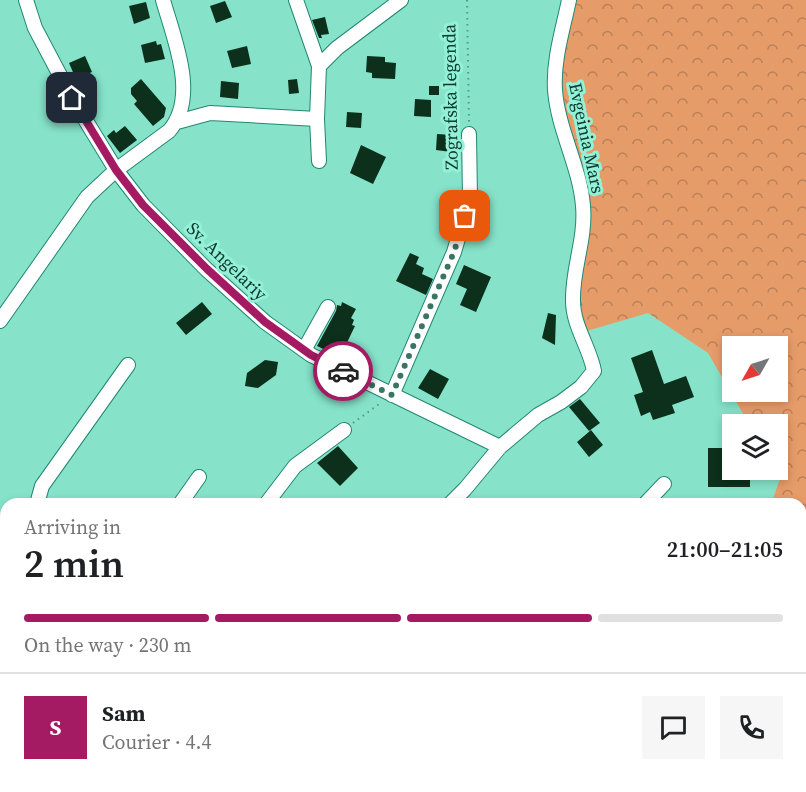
<!DOCTYPE html>
<html lang="en">
<head>
<meta charset="utf-8">
<style>
	:root { --surface:#fff; --page:#f6f6f6; --text:#202124; --muted:#757577; --line:#e0e0e0; --accent:#a41b63 }
	body { margin:0; font-family:"Source Serif 4",serif; background:var(--page); color:var(--text); height:100vh; display:flex; flex-direction:column; font-size:22px; white-space:nowrap }
	* { box-sizing:border-box; margin:0 }
	p { font-size:20px; color:var(--muted) }
	.icon { flex:none; width:33px; height:33px; fill:none; stroke:currentColor; stroke-width:2; stroke-linecap:round; stroke-linejoin:round }
	.map { position:relative; flex:1; overflow:hidden }
	.side { position:absolute; left:0px; top:498px; width:807px; height:294px; display:flex; flex-direction:column; background:var(--surface); border-radius:18px 18px 0 0; box-shadow:0 3px 9px #0003 }
	.side>* { flex:none }
	.needle { width:39px; rotate:231deg }
	.fabs { position:absolute; left:722px; top:336px; display:grid; gap:12px }
	.fabs a { display:grid; place-items:center; width:66px; height:66px; border-radius:0px; background:var(--surface); box-shadow:0 3px 9px #0003; font-size:30px }
	.pin { position:absolute; display:grid; place-items:center; width:51px; height:51px; color:#fff; margin:-26px; border-radius:12px; box-shadow:0 3px 9px #0006 }
	.courier { position:absolute; display:grid; place-items:center; width:60px; height:60px; margin:-30px; border:4px solid #a41b63; border-radius:50%; background:#fff; color:#222; box-shadow:0 2px 8px #0007 }
	.head em { font-style:normal; font-weight:600 }
	.head div { display:flex; flex-direction:column-reverse }
	.head { display:flex; align-items:center; justify-content:space-between; height:102px; padding:0 24px }
	h1 { font-size:39px; font-weight:600; line-height:45px }
	.bar { display:grid; grid-template-columns:repeat(4,1fr); gap:9px 6px; align-content:center; height:72px; padding:0 24px }
	.bar i { height:8px; border-radius:4px; background:var(--line) }
	.bar .current { background:var(--accent) }
	.bar p { grid-column:span 4 }
	.line { display:flex; align-items:center; gap:15px; padding:0 24px; border-top:2px solid var(--line) }
	.line div { flex:1 }
	.round { display:grid; place-items:center; flex:none; width:63px; height:63px; border-radius:0px; background:var(--page) }
	.map>svg:first-child { display:block }
</style>
</head>
<body>
<div class="map">
<svg width="806" height="792" viewBox="0 0 806 792">
	<defs>
		<pattern id="forest-crowns" width="20" height="18" patternUnits="userSpaceOnUse" patternTransform="scale(1.5)"><rect width="20" height="18" fill="#e69c69"/><path d="M2 6a3 3 0 1 1 6 0M12 15a3 3 0 1 1 6 0" fill="none" stroke="#b98057"/></pattern>
	</defs>
	<rect width="100%" height="100%" fill="#86e3ca"/>
	<!-- grass -->
	<path fill="#e69c69" d="M0,624l6,3v115h-6z
		M0,774l6,3v9h6l3,6h-15z
		M28,786h138l-6,6h-129z"/>
	<!-- forest -->
	<path fill="url(#forest-crowns)" fill-rule="evenodd" d="M569,0h237v594l-5,-7v-83h-30l9,-25 -6,-9h3v-46h-28l-41,-71 -60,-40 -68,20 -7,-31 10,-68 -21,-114 -5,-66zM732,346h45v46h-45z
		M801,757h5v35h-211v-6h206z
		M283,786h294v6h-291z"/>
	<!-- building -->
	<path fill="#0c301b" d="M225,1l7,16 -16,6 -6,-17z
		M146,2l4,16 -16,6 -5,-18z
		M325,17l4,17 -8,1 1,3h-3l-7,-18z
		M156,41l1,4 4,-1 4,15 -20,4 -4,-18z
		M247,46l4,18 -19,4 -5,-17z
		M85,56l7,16 -16,7 -7,-16z
		M367,56l18,1v5l11,1 -1,16 -23,-1v-5l-6,-1z
		M141,79l25,29 -2,9 -11,9 -19,-22 3,-3 -6,-7v-6z
		M297,79l2,14 -10,1 -1,-14z
		M221,81l18,2 -1,16 -18,-2z
		M429,86h10v9h-10z
		M415,99l16,1v17l-17,-1z
		M347,112l15,1 -1,15 -15,-1z
		M125,126l12,14 -17,13 -13,-17 7,-6 2,3z
		M437,134l16,1 -2,17 -15,-2z
		M361,145l25,12 -13,27 -23,-11z
		M410,253l9,4 -3,7 8,4 -2,6 11,5 -7,16 -30,-14z
		M464,265l27,12 -15,35 -16,-7 7,-16 -11,-5z
		M202,302l10,12 -26,21 -10,-12z
		M342,302l14,7 -5,9 3,2 -2,5 3,1 -15,31 -23,-11 19,-35 1,-6 4,1z
		M548,313l8,2 -1,30 -13,-7z
		M652,350l12,34 22,-8 8,21 -22,8 3,8 -22,7 -3,-8 -9,4 -7,-21 9,-3 -12,-34z
		M265,360l13,2 -2,13 -18,13 -13,-2 2,-13z
		M430,369l19,10 -11,20 -20,-11z
		M580,399l20,24 -11,8 -20,-24z
		M591,430l12,15 -14,12 -12,-15z
		M338,446l20,22 -18,18 -23,-23z
		M708,448h24v22h18v17h-42z"/>
	<g fill="none" stroke-linecap="round" stroke-linejoin="round">
		<defs>
			<path id="minor" d="M26,0l9,28 37,70 44,72 27,35 63,64 59,53 46,33 189,92
				M296,0l23,66 -2,53 2,42
				M319,66l18,-18 64,-48
				M177,122l33,-9 107,6
				M0,321l87,-124 29,-27 53,-39c30,-34 5,-92 -6,-131
				M304,350l24,-43
				M392,395l62,-143 16,-54 -1,-64
				M37,504l5,-18 86,-121
				M180,504l19,-27
				M266,504l29,-38 49,-36
				M450,504l15,-15 35,-42 38,-32 23,-13 20,-15 13,-16c-4,-23 -21,-45 -21,-70 -1,-32 13,-62 10,-95 -3,-39 -25,-76 -28,-116 -2,-30 8,-61 14,-90
				M645,504l19,-20
				M0,600l6,-14
				M0,752l6,8
				M23,786l4,6
				M276,786l3,6
				M171,792l6,-6
				M227,792l1,-6
				M585,792l1,-6"/>
		</defs>
		<!-- minor casing -->
		<use href="#minor" stroke="#218772" stroke-width="16"/>
		<!-- path -->
		<path stroke="#529986" stroke-width="2" stroke-dasharray="1.5 4.5" stroke-linecap="butt" d="M467,0l2,123
			M353,423l29,-21
			M0,698l6,4
			M801,785l5,-7
			M302,786l7,6
			M800,792v-6"/>
		<!-- minor -->
		<use href="#minor" stroke="#fff" stroke-width="14"/>
	</g>
	<g fill="none" stroke-linecap="round" stroke-linejoin="round">
		<!-- done -->
		<path stroke="#397465" stroke-width="6" stroke-dasharray="0 10.8" d="M343,371l49,24 62,-143 11,-36"/>
		<!-- route -->
		<path stroke="#a41b63" stroke-width="8" d="M72,98l44,72 27,35 64,64 58,53 46,33 32,16"/>
	</g>
	<g text-anchor="middle" dominant-baseline="central" stroke-width="6" stroke-linejoin="round" paint-order="stroke">
		<!-- street labels -->
		<g font-size="18" fill="#0f382e" stroke="#93f1d7">
			<text transform="translate(450 97) rotate(-91)">Zografska legenda</text>
			<text transform="translate(587 138) rotate(78)">Evgeinia Mars</text>
			<text transform="translate(227 261) rotate(44)">Sv. Angelariy</text>
		</g>
	</g>
</svg>
<div class="fabs">
<a><svg class="needle" viewBox="-14 -14 28 28"><path d="M0-13l5 13h-10z" fill="#e53935"/><path d="M0 13l5-13h-10z" fill="#757577"/></svg></a>
<a><svg class="icon" aria-label="layers" viewBox="0 0 24 24"><path d="M12 4l9 5-9 5-9-5zM3 14l9 5 9-5"/></svg></a>
</div>
<div class="pin" style="left:465px;top:216px;background:#ea580c"><svg class="icon" aria-label="bag" viewBox="0 0 24 24"><path d="M5 8h14l-1 12H6zM9 8a3 3 0 0 1 6 0"/></svg></div>
<div class="pin" style="left:72px;top:98px;background:#1f2937"><svg class="icon" aria-label="home" viewBox="0 0 24 24"><path d="M3 11l9-7 9 7M6 9v11h12V9"/></svg></div>
<div class="courier" style="left:343px;top:371px"><svg class="icon" aria-label="car" viewBox="0 0 24 24"><path d="M5 17H2v-5l4-1 3-4h7l3 4 3 1v5h-3M9 17h6M6 11h13"/><circle cx="7" cy="17" r="2"/><circle cx="17" cy="17" r="2"/></svg></div>
<section class="side">
<div class="head"><div><h1>2 min</h1><p>Arriving in</p></div><em>21:00–21:05</em></div>
<div class="bar"><i class="current"></i><i class="current"></i><i class="current"></i><i></i><p>On the way · 230 m</p></div>
<div class="line" style="height:108px"><b class="round" style="background:var(--accent);color:#fff">S</b><div><b>Sam</b><p>Courier · 4.4</p></div><a class="round"><svg class="icon" aria-label="chat" viewBox="0 0 24 24"><path d="M4 5h16v11H9l-5 4z"/></svg></a><a class="round"><svg class="icon" aria-label="phone" viewBox="0 0 24 24"><path d="M5 4h4l2 5-3 2q2 4 5 5l2-3 5 2v4C11 20 4 13 5 4z"/></svg></a></div>
</section>
</div>
</body>
</html>
